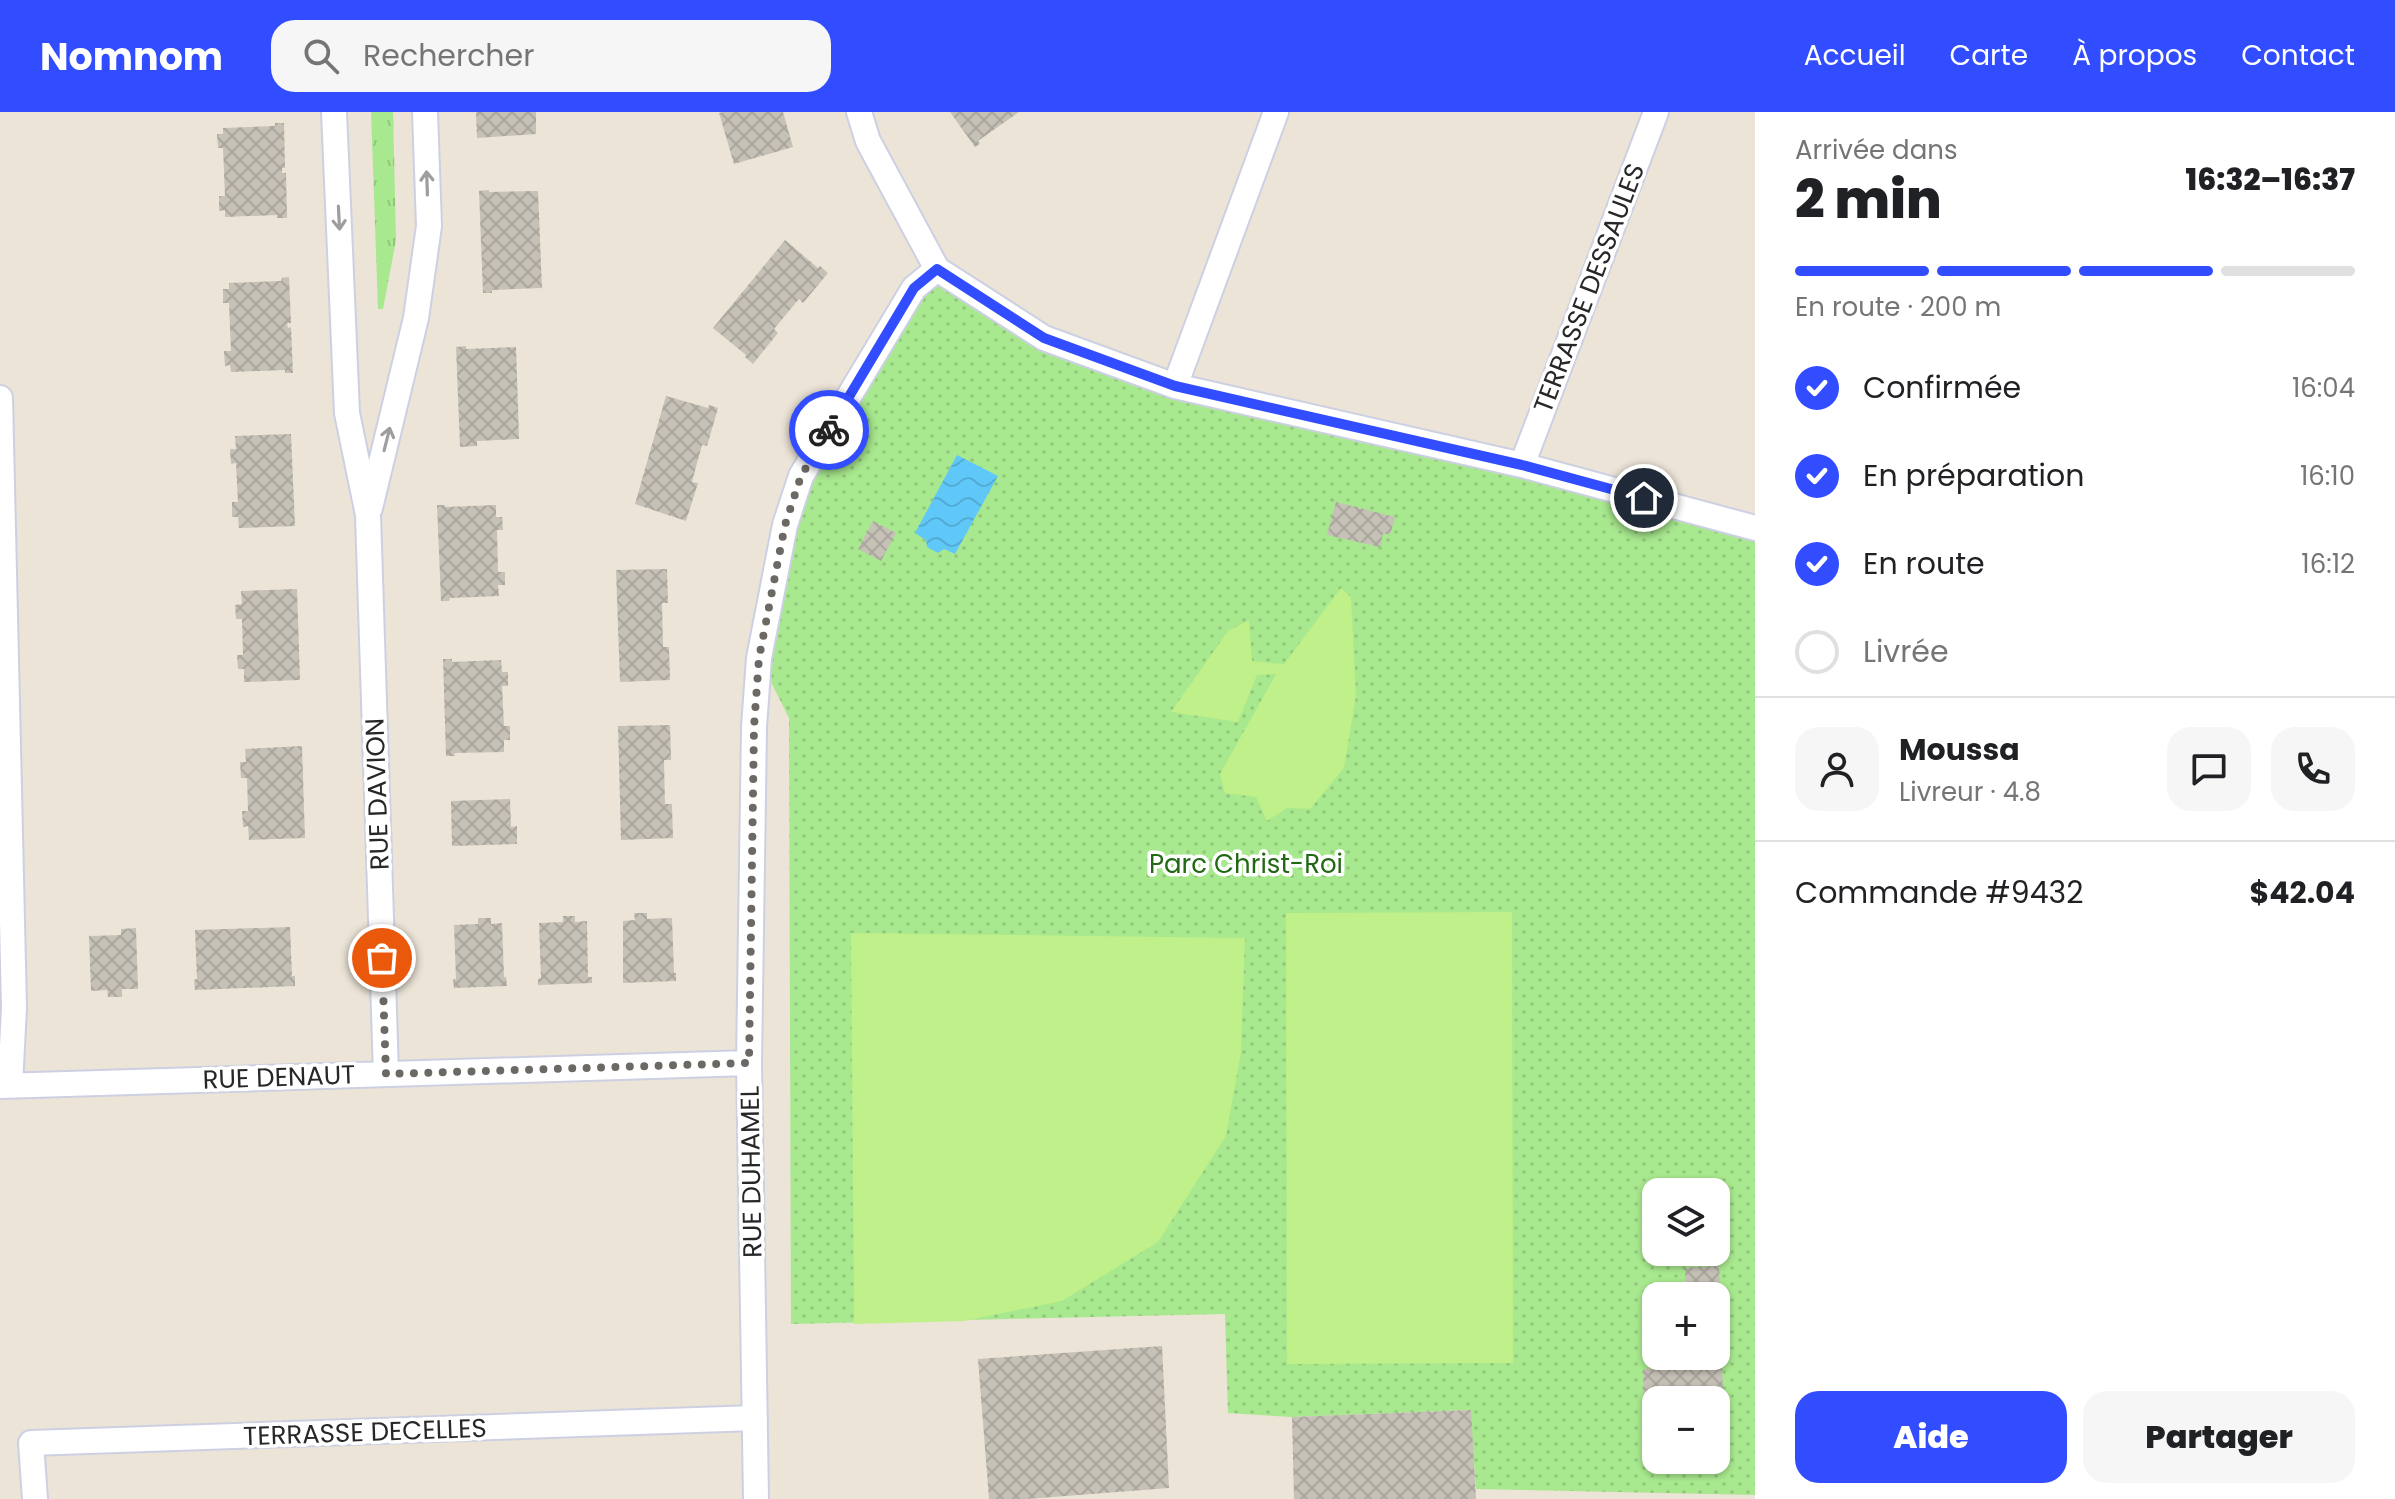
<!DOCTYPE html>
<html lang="fr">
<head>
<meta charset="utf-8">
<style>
	:root { --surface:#fff; --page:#f6f6f6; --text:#202124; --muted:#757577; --line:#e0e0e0; --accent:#314dff }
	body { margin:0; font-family:Poppins,sans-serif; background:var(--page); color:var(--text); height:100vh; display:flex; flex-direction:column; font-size:30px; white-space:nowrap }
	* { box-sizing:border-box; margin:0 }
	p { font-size:26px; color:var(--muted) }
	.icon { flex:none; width:44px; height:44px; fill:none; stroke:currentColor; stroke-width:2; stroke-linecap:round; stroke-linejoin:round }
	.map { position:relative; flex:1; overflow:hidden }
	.side { display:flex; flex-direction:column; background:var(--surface); width:640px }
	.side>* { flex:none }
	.fabs { position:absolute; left:1642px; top:1066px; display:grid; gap:16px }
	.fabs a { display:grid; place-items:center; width:88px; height:88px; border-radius:16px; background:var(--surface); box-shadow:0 2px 6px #0004; font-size:40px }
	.pin { position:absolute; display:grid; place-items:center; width:68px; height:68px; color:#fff; margin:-34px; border:4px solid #fff; border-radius:50%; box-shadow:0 2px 8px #0007 }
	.courier { position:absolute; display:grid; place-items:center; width:80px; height:80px; margin:-40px; border:6px solid #314dff; border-radius:50%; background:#fff; color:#222; box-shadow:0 2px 10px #0007 }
	.head em { font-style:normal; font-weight:800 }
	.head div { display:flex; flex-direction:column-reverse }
	.head { display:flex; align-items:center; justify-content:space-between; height:136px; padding:0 40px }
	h1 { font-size:52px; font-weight:800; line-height:60px }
	.bar { display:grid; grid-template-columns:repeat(4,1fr); gap:12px 8px; align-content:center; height:96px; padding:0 40px }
	.bar i { height:10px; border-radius:6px; background:var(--line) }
	.bar .current { background:var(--accent) }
	.bar p { grid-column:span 4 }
	.line { display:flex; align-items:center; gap:20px; padding:0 40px; border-top:2px solid var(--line) }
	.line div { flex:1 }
	.round { display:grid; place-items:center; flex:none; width:84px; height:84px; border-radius:24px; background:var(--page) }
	ol { padding:0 40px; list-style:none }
	li { display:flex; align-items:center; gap:24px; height:88px }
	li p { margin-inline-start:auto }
	li .icon { padding:8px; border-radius:50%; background:var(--accent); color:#fff; stroke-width:4 }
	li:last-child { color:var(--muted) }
	li i { width:44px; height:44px; border:4px solid var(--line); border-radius:50% }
	.cta { display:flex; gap:16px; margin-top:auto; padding:16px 40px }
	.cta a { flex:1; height:92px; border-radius:24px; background:var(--accent); color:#fff; font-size:32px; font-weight:800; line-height:92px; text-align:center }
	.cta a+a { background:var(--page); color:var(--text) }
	header { display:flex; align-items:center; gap:48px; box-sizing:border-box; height:112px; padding:0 40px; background:var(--accent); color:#fff }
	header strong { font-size:38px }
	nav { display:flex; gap:44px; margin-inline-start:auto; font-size:28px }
	.search { width:560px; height:72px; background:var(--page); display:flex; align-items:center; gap:20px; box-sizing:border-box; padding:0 28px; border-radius:24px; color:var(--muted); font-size:30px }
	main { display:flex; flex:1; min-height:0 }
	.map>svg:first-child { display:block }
</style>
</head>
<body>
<header>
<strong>Nomnom</strong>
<div class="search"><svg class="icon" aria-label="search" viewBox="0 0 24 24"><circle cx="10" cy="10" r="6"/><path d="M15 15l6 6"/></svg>Rechercher</div>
<nav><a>Accueil</a><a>Carte</a><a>À propos</a><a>Contact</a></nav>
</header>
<main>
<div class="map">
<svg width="1755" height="1387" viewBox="0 0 1755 1387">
	<defs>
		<pattern id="grass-tufts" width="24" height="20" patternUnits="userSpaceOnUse" patternTransform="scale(2)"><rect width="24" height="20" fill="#a8e88e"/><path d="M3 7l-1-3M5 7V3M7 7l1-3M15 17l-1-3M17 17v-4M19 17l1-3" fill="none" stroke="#91c77a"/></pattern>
		<pattern id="park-dots" width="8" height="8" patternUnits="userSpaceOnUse" patternTransform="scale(2)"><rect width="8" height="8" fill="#a8e88e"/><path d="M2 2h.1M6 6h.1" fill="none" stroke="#91c77a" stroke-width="1.8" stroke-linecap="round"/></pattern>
		<pattern id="water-waves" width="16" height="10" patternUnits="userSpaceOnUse" patternTransform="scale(2)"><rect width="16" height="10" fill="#60c8f8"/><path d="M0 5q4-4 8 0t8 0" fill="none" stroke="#53acd5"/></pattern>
		<pattern id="building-cross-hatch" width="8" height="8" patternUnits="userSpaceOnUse" patternTransform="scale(2)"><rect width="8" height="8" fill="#c6c1b7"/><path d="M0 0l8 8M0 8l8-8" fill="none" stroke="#aaa69d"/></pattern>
	</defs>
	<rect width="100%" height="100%" fill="#ece4d7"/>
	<!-- grass -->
	<path fill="url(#grass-tufts)" d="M371,0h22l3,128 -13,69h-5z"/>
	<!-- park -->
	<path fill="url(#park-dots)" fill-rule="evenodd" d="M937,157l107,69 131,48 580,142v967l-279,-6 -6,-79 -178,7 -64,-4 -3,-99 -434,10 -2,-606 -30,-60 26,-133zM1656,1080h60v60h-60zM1656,1184h60v60h-60zM1656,1288h60v60h-60z"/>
	<!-- pitch -->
	<path fill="#bff089" d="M1341,476l10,9 5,99 -12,72 -34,41 -23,-1 -20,13 -11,-24 -31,-4 -5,-19 56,-100 -19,1 -19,47 -67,-10 57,-81 21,-11 3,41 32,3z
		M1512,800l1,451 -226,1 -1,-451z
		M851,821l394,5 -4,114 -15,84 -68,106 -96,59 -98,20 -110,3z"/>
	<!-- water -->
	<path fill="url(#water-waves)" d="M957,343l41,21 -43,78 -11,-5 -6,4 -11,-6 -1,-7 -11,-7z"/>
	<!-- building -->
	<path fill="url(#building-cross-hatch)" d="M476,0h60v22l-59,4z
		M723,0h60l10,35 -59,17 -15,-51z
		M950,0h69l-41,29 2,3 -5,3z
		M275,11h9l1,45h-3v5h4l1,45h-10v-3l-52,2v-7l-6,1v-15h6l-2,-48h-5l-1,-14h6v-6l52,-2z
		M489,78v2l49,-1 4,97 -50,2v3h-9l-4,-102z
		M785,128l33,28 2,-2 8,7 -25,30 -4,-4 -25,30 4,4 -25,31 -8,-7 1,-2 -33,-27z
		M289,165l2,46h-3l-1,2 1,3 3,-1 2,46h-8v-3l-54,2 -1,-7 -5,1 -1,-15h7l-2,-48h-6v-14h6v-6l52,-2 1,-3z
		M466,234v3l50,-2 3,92 -42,2v5l-17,1 -4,-100z
		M666,284l42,12 1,-3 9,3 -11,38 -5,-1 -5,18 -5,19 6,1 -12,38 -51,-17z
		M291,322l4,92 -56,2 -1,-11h-6v-15h6l-1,-19 -1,-20 -5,1 -1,-15h6l-1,-13z
		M1336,390l59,15 -5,18 -7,-2 -3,14 -53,-12z
		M437,393h8v2l51,-2v12h6l1,13h-6l1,42h7v13h-7l1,11 -49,2 -1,3h-8z
		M873,409l23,12 -15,28 -23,-12z
		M667,457l1,34h-6l1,44h6l1,33 -50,2 -4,-112z
		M297,477l3,91 -56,2v-13h-6l-1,-14h6l-1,-36h-6l-1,-14 7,-1 -1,-13z
		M443,547h9v3l49,-2 1,12h6v14h-6l2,40h6v14h-6v12l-50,1 1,3h-9z
		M670,613l1,35h-7l1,44h7l1,34 -52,2 -3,-114z
		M302,634l3,92 -56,2 -1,-14 -5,1 -1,-16h6l-1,-33h-6l-1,-16h6l-1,-13z
		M510,687l1,28 6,-1v18l-65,2 -1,-45z
		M634,801h13v6l25,-1 2,55h2v8l-53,2v-62l12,-1z
		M563,804h12v6l12,-1 1,56h4v6l-54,2v-6l3,-1 -2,-55 24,-1z
		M478,806h13v6l11,-1 2,54h2l1,9 -53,2 -1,-9h3l-2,-54 24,-1z
		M290,815l2,49h3v10l-100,4 -1,-10 3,-1 -2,-49z
		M136,816l2,61h-16v8h-14l-1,-7 -16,1 -2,-55 32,-1v-6z
		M1719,1154l3,60 -6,1v-31h-30l-1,-28z
		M1721,1220l2,62 -6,6h-61v13h-12l-1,-44 22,-1 12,-12h39v-23z
		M1162,1234l7,142 -142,11h-38l-11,-140z
		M1471,1298l5,89h-182l-2,-82z"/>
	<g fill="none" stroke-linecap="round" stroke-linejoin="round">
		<defs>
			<path id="minor" d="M334,0l13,301 21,102 18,559
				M859,0l9,29 69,128 107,69 131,48 347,79 233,63
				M1175,274l101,-274
				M0,286l14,610 -4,77
				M1522,353l134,-353
				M370,396l46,-190 13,-92 -4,-114
				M0,974l749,-23
				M35,1387l-4,-56 724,-25
				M756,1387l-7,-436 5,-336 5,-69 26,-133 16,-49 113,-188 23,-19"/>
		</defs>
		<!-- minor casing -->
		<use href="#minor" stroke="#cdd0e2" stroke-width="28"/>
		<!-- minor -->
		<use href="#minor" stroke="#fff" stroke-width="24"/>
	</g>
	<!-- one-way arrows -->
	<defs><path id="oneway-shaft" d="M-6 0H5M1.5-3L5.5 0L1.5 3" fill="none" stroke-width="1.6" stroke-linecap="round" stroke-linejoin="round" transform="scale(2)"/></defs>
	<g stroke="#9e9e9e">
		<use href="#oneway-shaft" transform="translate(427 71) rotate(-92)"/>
		<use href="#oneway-shaft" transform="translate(339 106) rotate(87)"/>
		<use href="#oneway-shaft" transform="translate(387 327) rotate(-76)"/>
	</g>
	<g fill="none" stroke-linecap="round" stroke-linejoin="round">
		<!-- done -->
		<path stroke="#6c6965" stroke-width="8" stroke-dasharray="0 14.4" d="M382,846l4,116 363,-11 5,-336 5,-69 26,-133 16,-49 28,-46"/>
		<!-- route -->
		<path stroke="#314dff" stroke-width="10" d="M829,318l85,-142 23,-19 107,69 131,48 347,79 122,33"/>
	</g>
	<g text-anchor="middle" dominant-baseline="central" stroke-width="7" stroke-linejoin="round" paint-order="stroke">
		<!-- street labels -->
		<g font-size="26" fill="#272727" stroke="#fff">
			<text transform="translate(1589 176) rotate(-69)">TERRASSE DESSAULES</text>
			<text transform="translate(377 682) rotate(-92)">RUE DAVION</text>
			<text transform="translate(279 965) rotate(-2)">RUE DENAUT</text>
			<text transform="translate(751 1060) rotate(-91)">RUE DUHAMEL</text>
			<text transform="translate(365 1320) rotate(-2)">TERRASSE DECELLES</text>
		</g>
		<!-- park labels -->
		<g font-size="26" fill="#216913" stroke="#fff">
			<text x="1246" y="752">Parc Christ-Roi</text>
		</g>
	</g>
</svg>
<div class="fabs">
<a><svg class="icon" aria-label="layers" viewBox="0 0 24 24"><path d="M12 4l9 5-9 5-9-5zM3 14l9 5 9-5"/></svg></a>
<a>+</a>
<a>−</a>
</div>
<div class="pin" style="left:382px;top:846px;background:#ea580c"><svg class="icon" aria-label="bag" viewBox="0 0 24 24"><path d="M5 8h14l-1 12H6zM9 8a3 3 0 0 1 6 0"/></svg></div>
<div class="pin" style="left:1644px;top:386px;background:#1f2937"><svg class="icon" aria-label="home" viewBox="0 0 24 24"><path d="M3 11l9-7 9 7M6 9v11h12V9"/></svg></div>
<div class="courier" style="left:829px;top:318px"><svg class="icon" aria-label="bike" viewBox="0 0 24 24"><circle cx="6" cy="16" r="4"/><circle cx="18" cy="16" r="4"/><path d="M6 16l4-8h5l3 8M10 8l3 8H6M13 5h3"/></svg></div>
</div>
<section class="side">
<div class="head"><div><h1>2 min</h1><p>Arrivée dans</p></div><em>16:32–16:37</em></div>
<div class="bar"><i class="current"></i><i class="current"></i><i class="current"></i><i></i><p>En route · 200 m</p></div>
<ol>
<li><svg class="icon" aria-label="check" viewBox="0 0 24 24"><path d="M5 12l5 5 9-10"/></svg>Confirmée<p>16:04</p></li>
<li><svg class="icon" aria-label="check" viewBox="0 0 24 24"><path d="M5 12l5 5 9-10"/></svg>En préparation<p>16:10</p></li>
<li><svg class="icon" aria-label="check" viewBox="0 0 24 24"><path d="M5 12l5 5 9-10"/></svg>En route<p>16:12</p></li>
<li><i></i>Livrée</li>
</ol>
<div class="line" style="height:144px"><a class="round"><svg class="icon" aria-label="person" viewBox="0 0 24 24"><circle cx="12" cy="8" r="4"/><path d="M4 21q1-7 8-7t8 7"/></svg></a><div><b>Moussa</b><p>Livreur · 4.8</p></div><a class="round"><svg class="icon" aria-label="chat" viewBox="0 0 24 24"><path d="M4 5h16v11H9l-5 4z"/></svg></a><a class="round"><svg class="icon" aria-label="phone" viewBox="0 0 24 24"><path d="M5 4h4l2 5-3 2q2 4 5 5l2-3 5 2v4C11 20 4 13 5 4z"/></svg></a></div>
<div class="line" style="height:104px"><div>Commande #9432</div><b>$42.04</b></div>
<div class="cta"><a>Aide</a><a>Partager</a></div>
</section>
</main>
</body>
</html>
